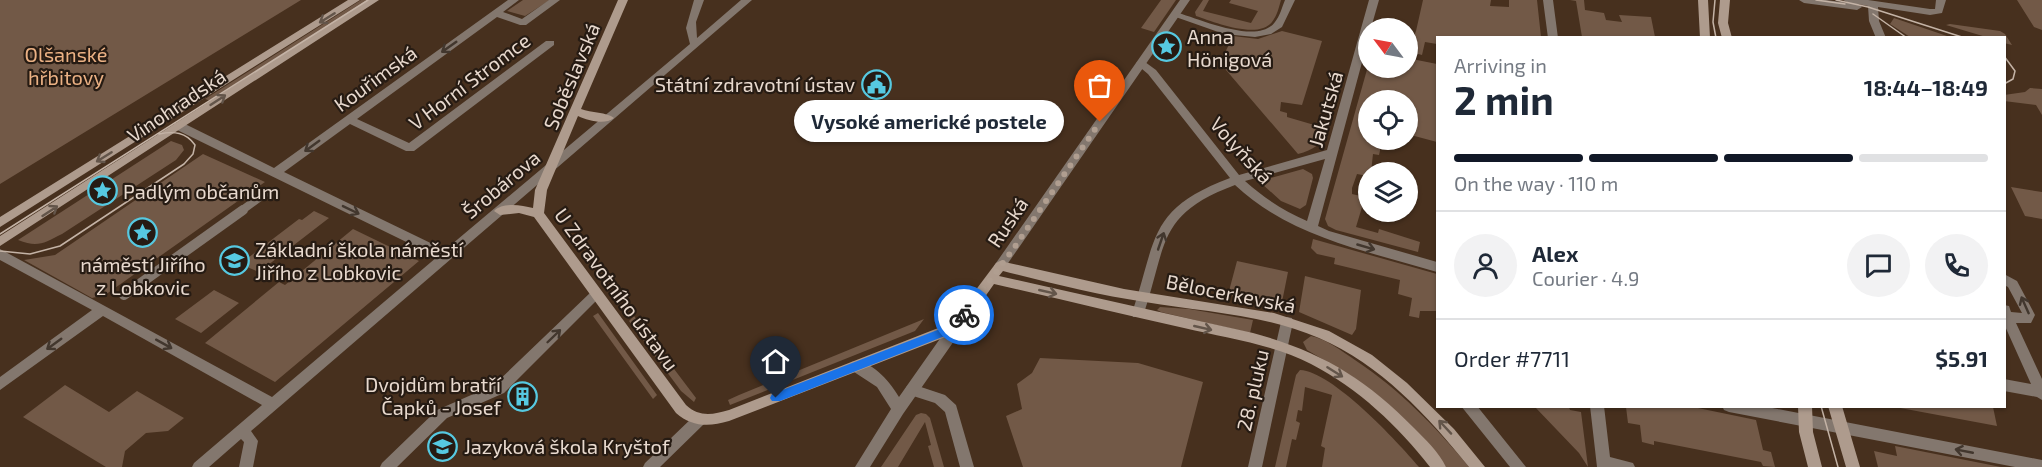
<!DOCTYPE html>
<html lang="en">
<head>
<meta charset="utf-8">
<style>
	:root { --surface:#fff; --page:#f2f2f3; --text:#1f2937; --muted:#747a83; --line:#e0e1e3; --accent:#111827 }
	body { margin:0; font-family:"Exo 2",sans-serif; background:var(--page); color:var(--text); height:100vh; display:flex; flex-direction:column; font-size:22px; white-space:nowrap }
	* { box-sizing:border-box; margin:0 }
	p { font-size:20px; color:var(--muted) }
	.icon { flex:none; width:33px; height:33px; fill:none; stroke:currentColor; stroke-width:2; stroke-linecap:round; stroke-linejoin:round }
	.map { position:relative; flex:1; overflow:hidden }
	.drawer { position:absolute; left:1436px; top:36px; width:570px; height:372px; display:flex; flex-direction:column; background:var(--surface); border-radius:0px; box-shadow:0 2px 4px #0004 }
	.drawer>* { flex:none }
	.needle { width:39px; rotate:302deg }
	.controls { position:absolute; left:1358px; top:18px; display:grid; gap:12px }
	.controls a { display:grid; place-items:center; width:60px; height:60px; border-radius:50%; background:var(--surface); box-shadow:0 2px 4px #0004; font-size:30px }
	.pin { position:absolute; display:grid; place-items:center; width:51px; height:51px; color:#fff; margin:-62px -26px; border-radius:50% 50% 50% 0; rotate:-45deg; box-shadow:0 0 6px #0007 }
	.pin .icon { rotate:45deg }
	.courier { position:absolute; display:grid; place-items:center; width:60px; height:60px; margin:-30px; border:4px solid #1a73e8; border-radius:50%; background:#fff; color:#222; box-shadow:0 2px 8px #0007 }
	.bubble { position:absolute; height:42px; border-radius:21px; background:var(--surface); box-shadow:0 2px 4px #0004; font-size:20px; font-weight:700; line-height:42px; text-align:center }
	.overview em { font-style:normal; font-weight:700 }
	.overview div { display:flex; flex-direction:column-reverse }
	.overview { display:flex; align-items:center; justify-content:space-between; height:102px; padding:0 18px }
	h1 { font-size:39px; font-weight:700; line-height:45px }
	.bar { display:grid; grid-template-columns:repeat(4,1fr); gap:9px 6px; align-content:center; height:72px; padding:0 18px }
	.bar i { height:8px; border-radius:4px; background:var(--line) }
	.bar .selected { background:var(--accent) }
	.bar p { grid-column:span 4 }
	.line { display:flex; align-items:center; gap:15px; padding:0 18px; border-top:2px solid var(--line) }
	.line div { flex:1 }
	.round { display:grid; place-items:center; flex:none; width:63px; height:63px; border-radius:32px; background:var(--page) }
	.map>svg:first-child { display:block }
</style>
</head>
<body>
<div class="map">
<svg width="2042" height="467" viewBox="0 0 2042 467">
	<rect width="100%" height="100%" fill="#47301e"/>
	<!-- green -->
	<path fill="#725947" d="M0,0h301l-301,184z
		M361,0h10l-160,101 -6,-2z
		M523,0h27l-25,16 -18,-5z
		M1161,0h15l-22,32 -13,-4z
		M1203,0h6l-6,11 48,12 7,-12 -29,-8 2,-3h50c-2,7 -4,16 -9,22 -14,18 -58,0 -76,-6l-1,-4z
		M1423,0h68l-1,6 19,1v-7h28l4,37 -104,1v6l-12,-2 -3,13 -15,-4v-4h3l6,-16z
		M1570,0h14l1,10 19,3 2,7 16,2 -3,-7 32,2 4,20h-73l-6,-36z
		M2017,0h25v30l-8,-3z
		M1894,18l56,19h-40l-20,-13z
		M1950,24l50,7 5,3 7,11 -8,-2v-5l-18,-1 -40,-12z
		M1282,31l40,10 -20,64 -21,-3 -1,9 7,2v4l41,12c-5,15 -15,21 -30,25l-78,-91 13,-27 25,3z
		M1407,58l30,6v78l-30,-8v-34h-39v40l14,2 -3,13 -6,-1 -2,18h-3v4l-11,-2 -5,14v6l13,3 -9,30 22,6 1,-4 41,13 -2,10 -82,-22 -8,-4 -3,-7 43,-153v2h39z
		M2030,88l12,1v26l-6,-10 -32,-4v-6l21,-3z
		M171,141l11,4 2,5 -8,10 -114,74c-18,9 -24,14 -44,6z
		M203,154l62,28 -160,113 -13,3 -68,-38 31,-5z
		M1303,169l9,5 1,4 -7,27 -6,4 -19,-8 -20,-18 3,-3z
		M2011,187l31,5v27l-17,-3z
		M314,211l15,7 -70,54 -19,-8 59,-45 3,1z
		M353,229l66,32 -144,121 -70,-39 74,-61 6,3z
		M1313,239l124,35v37h-17l-1,7 -10,-2 3,-18 -14,-4 2,-14 -66,-16 1,-6 -18,-4 -6,-6z
		M1237,261l51,11 -7,35 -48,-10 -4,-6z
		M1305,276l56,14 -5,39 -4,6 -53,-23z
		M214,290l25,13 -38,30 -26,-14z
		M1160,307l29,2 64,11 -3,13 -89,-21 -4,-2z
		M598,313l59,82 -4,4 -60,-83z
		M634,316l62,82 -2,4 -13,-11 -52,-70z
		M924,319l-9,12 -185,74 -2,-5 11,-5z
		M1311,336c15,3 31,15 44,24 45,30 80,66 114,107h-23l-90,-88 -49,-29 -4,-8z
		M1040,358l98,5 65,19 -22,85h-158l-17,-51 16,-7 -5,-25 15,-11z
		M1300,370c32,1 98,72 119,97h-97l3,-19 -4,-2 11,-51 -27,-8 -3,24 -4,-1 -2,11 4,2 -4,17 -4,-1 -6,28h-11l21,-92z
		M65,385l44,27 28,-21 47,27 -16,13 -22,2 -21,18 -3,16h-16l-83,-50z
		M1535,407h34l1,3 11,2 7,55 -9,-14z
		M1626,407h67l63,13 7,30 8,2 4,15 -12,-1 -2,-4 -107,-21v4l-12,-3 -2,-17 -12,-2z
		M1895,407h98l4,19z
		M921,413l5,1 4,4 14,49h-10l-6,-21 3,-1 -6,-23 -27,45h-17l35,-52z
		M1895,446l106,21h-123l-4,-16 23,5z"/>
	<g fill="none" stroke-linecap="round" stroke-linejoin="round">
		<!-- pedestrian-far1 -->
		<path stroke="#83776e" stroke-width="8" d="M241,211l26,-19"/>
		<!-- pedestrian -->
		<path stroke="#83776e" stroke-width="10" d="M124,295l119,-85"/>
		<!-- minor -->
		<path fill="#83776e" fill-rule="evenodd" d="M508,0h11l-16,12 19,7 27,-19h11l-34,25h-6l-23,-8 -140,102 52,24 137,-102h8v4l-140,106h-8l-56,-27 -66,48 161,78 245,-206 -4,-16 8,-28h10l-8,22 1,16 44,-38h11l-501,431 7,10 -5,26h-14l5,-25 -3,-3 -32,28h-17l2,-4 68,-58 -159,-89 -103,74v-13l92,-67 -92,-50v-11l272,148 165,-140 -262,-128 -1,-3 1,-3h8l91,45z
			M1285,0h10l-13,27 -11,7 -16,3 -31,-3 -54,-19 5,-3c23,6 83,34 100,10 5,-6 7,-15 10,-22z
			M1369,0h10l-8,28h-3v12l-50,186 11,5 108,31v10c-70,-21 -147,-35 -202,-87 -78,29 -68,59 -91,128l-1,4h-10l-1,-4c25,-73 15,-104 98,-135l-82,-104 -12,-10 1,-2h8l11,8 83,105 88,-25zM1325,159l-18,62c-23,-10 -43,-23 -62,-40z
			M1543,0h10l5,38h-10z
			M1799,0h27l23,3 -6,-3h25l62,9h5l1,-9h10l-4,13 -12,2 -52,-8 1,14 7,17h-10l-7,-17 -1,-15 -10,-2 4,3 -5,3 -53,-7z
			M2004,274l13,7 18,34 -4,8h-15l26,56v21l-5,-3 -33,-6v-12l27,5 -27,-60v-19l5,1 2,6 11,1 -14,-26 -4,-2z
			M595,290l4,2 2,3 -2,3 -95,95 -57,25 -50,49h-17l2,-4 55,-53 57,-25 97,-93z
			M912,384l33,11 11,10 18,62h-14l-15,-55 -10,-9 -28,-9 -2,-4 2,-4z
			M1461,406h16l49,61h-16z
			M1590,406h14l6,51 23,6 2,4h-38z
			M1722,406h40l280,54v7h-27l-286,-55 -5,-2z"/>
		<!-- tertiary -->
		<path fill="#83776e" fill-rule="evenodd" d="M1180,0h10l-186,269h-8l-2,-3 2,-3z
			M1287,317l5,1 1,4 -31,145h-14l33,-145 1,-4z
			M956,322l5,1 1,4 -1,4 -58,83 -33,53h-15l36,-58 -14,-22 -26,-17 -2,-4 2,-4c18,-6 41,22 48,35l52,-74z
			M699,414l5,2 2,4 -2,4 -44,43h-17l2,-4 49,-47z"/>
		<!-- secondary -->
		<path fill="#ae9b8d" fill-rule="evenodd" d="M348,0h12l-360,227v-10z
			M367,0h12l-379,246v-10z
			M618,0h10l-47,109c10,4 26,3 33,9 -9,7 -25,3 -36,-2l-31,74 -3,23 142,192c13,12 26,10 43,5l222,-87 45,-60 4,-2 124,28 150,24 55,18 43,24 35,28 47,46 31,38h-16c-41,-51 -89,-103 -150,-129 -55,-24 -116,-26 -174,-36 -48,-7 -95,-19 -142,-31l-4,5 254,57c67,18 112,45 161,95 11,11 25,24 32,39h-16c-32,-41 -72,-79 -119,-103 -39,-20 -85,-26 -127,-36 -63,-14 -127,-30 -190,-44l-33,47 -232,90c-20,6 -37,6 -53,-8l-142,-196 -15,-4 -19,2 -6,-4c9,-9 27,-6 39,-3l2,-18z
			M1698,0h10l2,38h-10z
			M1720,0h10l-2,23 4,15h-10l-4,-15z
			M1798,406h14l1,26 9,35h-14l-9,-35z
			M1828,406h14l18,61h-14z"/>
		<!-- tram -->
		<path stroke="#c4b3a6" stroke-width="1.5" d="M1715,0l-2,22 3,16
			M1816,0l29,4
			M1836,0l32,7 97,31
			M1873,14l34,24
			M2004,56l11,15 -2,8 -9,5
			M0,234l368,-234
			M0,251l30,3 30,-8 124,-82 9,-10 2,-9c-9,-13 -21,-14 -36,-11
			M1821,406l17,61"/>
	</g>
	<!-- one-way arrows -->
	<defs><path id="oneway-shaft" d="M-6 0H5M1.5-3L5.5 0L1.5 3" fill="none" stroke-width="1.6" stroke-linecap="round" stroke-linejoin="round" transform="scale(1.5)"/></defs>
	<g stroke="#63554a">
		<use href="#oneway-shaft" transform="translate(327 18) rotate(148)"/>
		<use href="#oneway-shaft" transform="translate(218 100) rotate(-33)"/>
		<use href="#oneway-shaft" transform="translate(104 157) rotate(148)"/>
		<use href="#oneway-shaft" transform="translate(50 211) rotate(-33)"/>
		<use href="#oneway-shaft" transform="translate(1048 292) rotate(13)"/>
		<use href="#oneway-shaft" transform="translate(1203 328) rotate(13)"/>
		<use href="#oneway-shaft" transform="translate(1335 372) rotate(32)"/>
		<use href="#oneway-shaft" transform="translate(1445 427) rotate(-133)"/>
	</g>
	<g stroke="#42372e">
		<use href="#oneway-shaft" transform="translate(449 47) rotate(145)"/>
		<use href="#oneway-shaft" transform="translate(312 146) rotate(144)"/>
		<use href="#oneway-shaft" transform="translate(351 210) rotate(26)"/>
		<use href="#oneway-shaft" transform="translate(1161 241) rotate(-71)"/>
		<use href="#oneway-shaft" transform="translate(1366 247) rotate(16)"/>
		<use href="#oneway-shaft" transform="translate(2025 305) rotate(-114)"/>
		<use href="#oneway-shaft" transform="translate(554 336) rotate(-44)"/>
		<use href="#oneway-shaft" transform="translate(54 344) rotate(144)"/>
		<use href="#oneway-shaft" transform="translate(164 344) rotate(29)"/>
		<use href="#oneway-shaft" transform="translate(1964 451) rotate(-169)"/>
	</g>
	<!-- route -->
	<path fill="#1a73e8" d="M964,311l6,4 -10,15 -180,71h-8l-2,-3 2,-4 181,-70 8,-12z"/>
	<g fill="none" stroke-linecap="round" stroke-linejoin="round">
		<!-- done -->
		<path stroke="#b09e90" stroke-width="6" stroke-dasharray="0 10.8" d="M964,315l50,-67 86,-126"/>
	</g>
	<!-- icons -->
	<defs>
		<symbol id="sight-ring" viewBox="-11 -11 22 22"><circle r="9.5" fill="#261b13" stroke="#56c9e1" stroke-width="1.5"/><path d="M0-6L1.8-2.2L6-1.7L2.9 1.2L3.7 5.4L0 3.3L-3.7 5.4L-2.9 1.2L-6-1.7L-1.8-2.2Z" fill="#56c9e1"/></symbol>
		<symbol id="civic-ring" viewBox="-11 -11 22 22"><circle r="9.5" fill="#261b13" stroke="#56c9e1" stroke-width="1.5"/><path d="M-.6-6.5H3V-4.5H.6V-3L4-1V1h2V6H-6V1h2V-1L-.6-3ZM-1.2 2.5V6h2.4V2.5Z" fill="#56c9e1"/></symbol>
		<symbol id="school-ring" viewBox="-11 -11 22 22"><circle r="9.5" fill="#261b13" stroke="#56c9e1" stroke-width="1.5"/><path d="M0-5L7-2L0 1L-7-2ZM-4 1L0 2.5L4 1V4Q0 6-4 4Z" fill="#56c9e1"/></symbol>
		<symbol id="building-ring" viewBox="-11 -11 22 22"><circle r="9.5" fill="#261b13" stroke="#56c9e1" stroke-width="1.5"/><path d="M-4-6H4V6H1V3H-1V6H-4ZM-2.5-4.3h1.7v1.8h-1.7ZM.8-4.3h1.7v1.8H.8ZM-2.5-1h1.7V.8h-1.7ZM.8-1h1.7V.8H.8Z" fill="#56c9e1"/></symbol>
	</defs>
	<g fill-rule="evenodd">
		<use href="#sight-ring" x="1150" y="30" width="33" height="33"/>
		<use href="#civic-ring" x="860" y="68" width="33" height="33"/>
		<use href="#sight-ring" x="86" y="174" width="33" height="33"/>
		<use href="#sight-ring" x="126" y="216" width="33" height="33"/>
		<use href="#school-ring" x="218" y="244" width="33" height="33"/>
		<use href="#building-ring" x="506" y="380" width="33" height="33"/>
		<use href="#school-ring" x="426" y="430" width="33" height="33"/>
	</g>
	<g text-anchor="middle" dominant-baseline="central" stroke-width="4.5" stroke-linejoin="round" paint-order="stroke">
		<!-- poi labels -->
		<g font-size="20" fill="#e8d9ce" stroke="#261b13" text-anchor="start">
			<text x="1187" y="36">Anna<tspan x="1187" dy="23">Hӧnigová</tspan></text>
			<text x="855" y="84" text-anchor="end">Státní zdravotní ústav</text>
			<text x="123" y="191">Padlým občanům</text>
			<text x="255" y="249">Základní škola náměstí<tspan x="255" dy="23">Jiřího z Lobkovic</tspan></text>
			<text x="143" y="264" text-anchor="middle">náměstí Jiřího<tspan x="143" dy="23">z Lobkovic</tspan></text>
			<text x="501" y="384" text-anchor="end">Dvojdům bratří<tspan x="501" dy="23">Čapků - Josef</tspan></text>
			<text x="464" y="446">Jazyková škola Kryštof</text>
		</g>
		<!-- park labels -->
		<g font-size="20" fill="#ebb184" stroke="#261b13">
			<text x="66" y="54">Olšanské<tspan x="66" dy="23">hřbitovy</tspan></text>
		</g>
		<!-- street labels -->
		<g font-size="20" fill="#e8d9ce" stroke="#261b13">
			<text transform="translate(571 76) rotate(-67)">Soběslavská</text>
			<text transform="translate(375 78) rotate(-36)">Kouřimská</text>
			<text transform="translate(469 81) rotate(-37)">V Horní Stromce</text>
			<text transform="translate(176 105) rotate(-34)">Vinohradská</text>
			<text transform="translate(1325 109) rotate(-74)">Jakutská</text>
			<text transform="translate(1242 150) rotate(48)">Volyňská</text>
			<text transform="translate(501 184) rotate(-40)">Šrobárova</text>
			<text transform="translate(1007 222) rotate(-56)">Ruská</text>
			<text transform="translate(617 289) rotate(54)">U Zdravotního ústavu</text>
			<text transform="translate(1231 293) rotate(11)">Bělocerkevská</text>
			<text transform="translate(1252 390) rotate(-77)">28. pluku</text>
		</g>
	</g>
</svg>
<div class="controls">
<a><svg class="needle" viewBox="-14 -14 28 28"><path d="M0-13l5 13h-10z" fill="#e53935"/><path d="M0 13l5-13h-10z" fill="#747a83"/></svg></a>
<a><svg class="icon" aria-label="locate" viewBox="0 0 24 24"><circle cx="12" cy="12" r="6"/><path d="M12 2v4M12 18v4M2 12h4M18 12h4"/></svg></a>
<a><svg class="icon" aria-label="layers" viewBox="0 0 24 24"><path d="M12 4l9 5-9 5-9-5zM3 14l9 5 9-5"/></svg></a>
</div>
<div class="pin" style="left:1100px;top:122px;background:#ea580c"><svg class="icon" aria-label="bag" viewBox="0 0 24 24"><path d="M5 8h14l-1 12H6zM9 8a3 3 0 0 1 6 0"/></svg></div>
<div class="pin" style="left:776px;top:398px;background:#1f2937"><svg class="icon" aria-label="home" viewBox="0 0 24 24"><path d="M3 11l9-7 9 7M6 9v11h12V9"/></svg></div>
<div class="courier" style="left:964px;top:315px"><svg class="icon" aria-label="bike" viewBox="0 0 24 24"><circle cx="6" cy="16" r="4"/><circle cx="18" cy="16" r="4"/><path d="M6 16l4-8h5l3 8M10 8l3 8H6M13 5h3"/></svg></div>
<div class="bubble" style="left:794px;top:100px;width:270px">Vysoké americké postele</div>
<section class="drawer">
<div class="overview"><div><h1>2 min</h1><p>Arriving in</p></div><em>18:44–18:49</em></div>
<div class="bar"><i class="selected"></i><i class="selected"></i><i class="selected"></i><i></i><p>On the way · 110 m</p></div>
<div class="line" style="height:108px"><a class="round"><svg class="icon" aria-label="person" viewBox="0 0 24 24"><circle cx="12" cy="8" r="4"/><path d="M4 21q1-7 8-7t8 7"/></svg></a><div><b>Alex</b><p>Courier · 4.9</p></div><a class="round"><svg class="icon" aria-label="chat" viewBox="0 0 24 24"><path d="M4 5h16v11H9l-5 4z"/></svg></a><a class="round"><svg class="icon" aria-label="phone" viewBox="0 0 24 24"><path d="M5 4h4l2 5-3 2q2 4 5 5l2-3 5 2v4C11 20 4 13 5 4z"/></svg></a></div>
<div class="line" style="height:78px"><div>Order #7711</div><b>$5.91</b></div>
</section>
</div>
</body>
</html>
